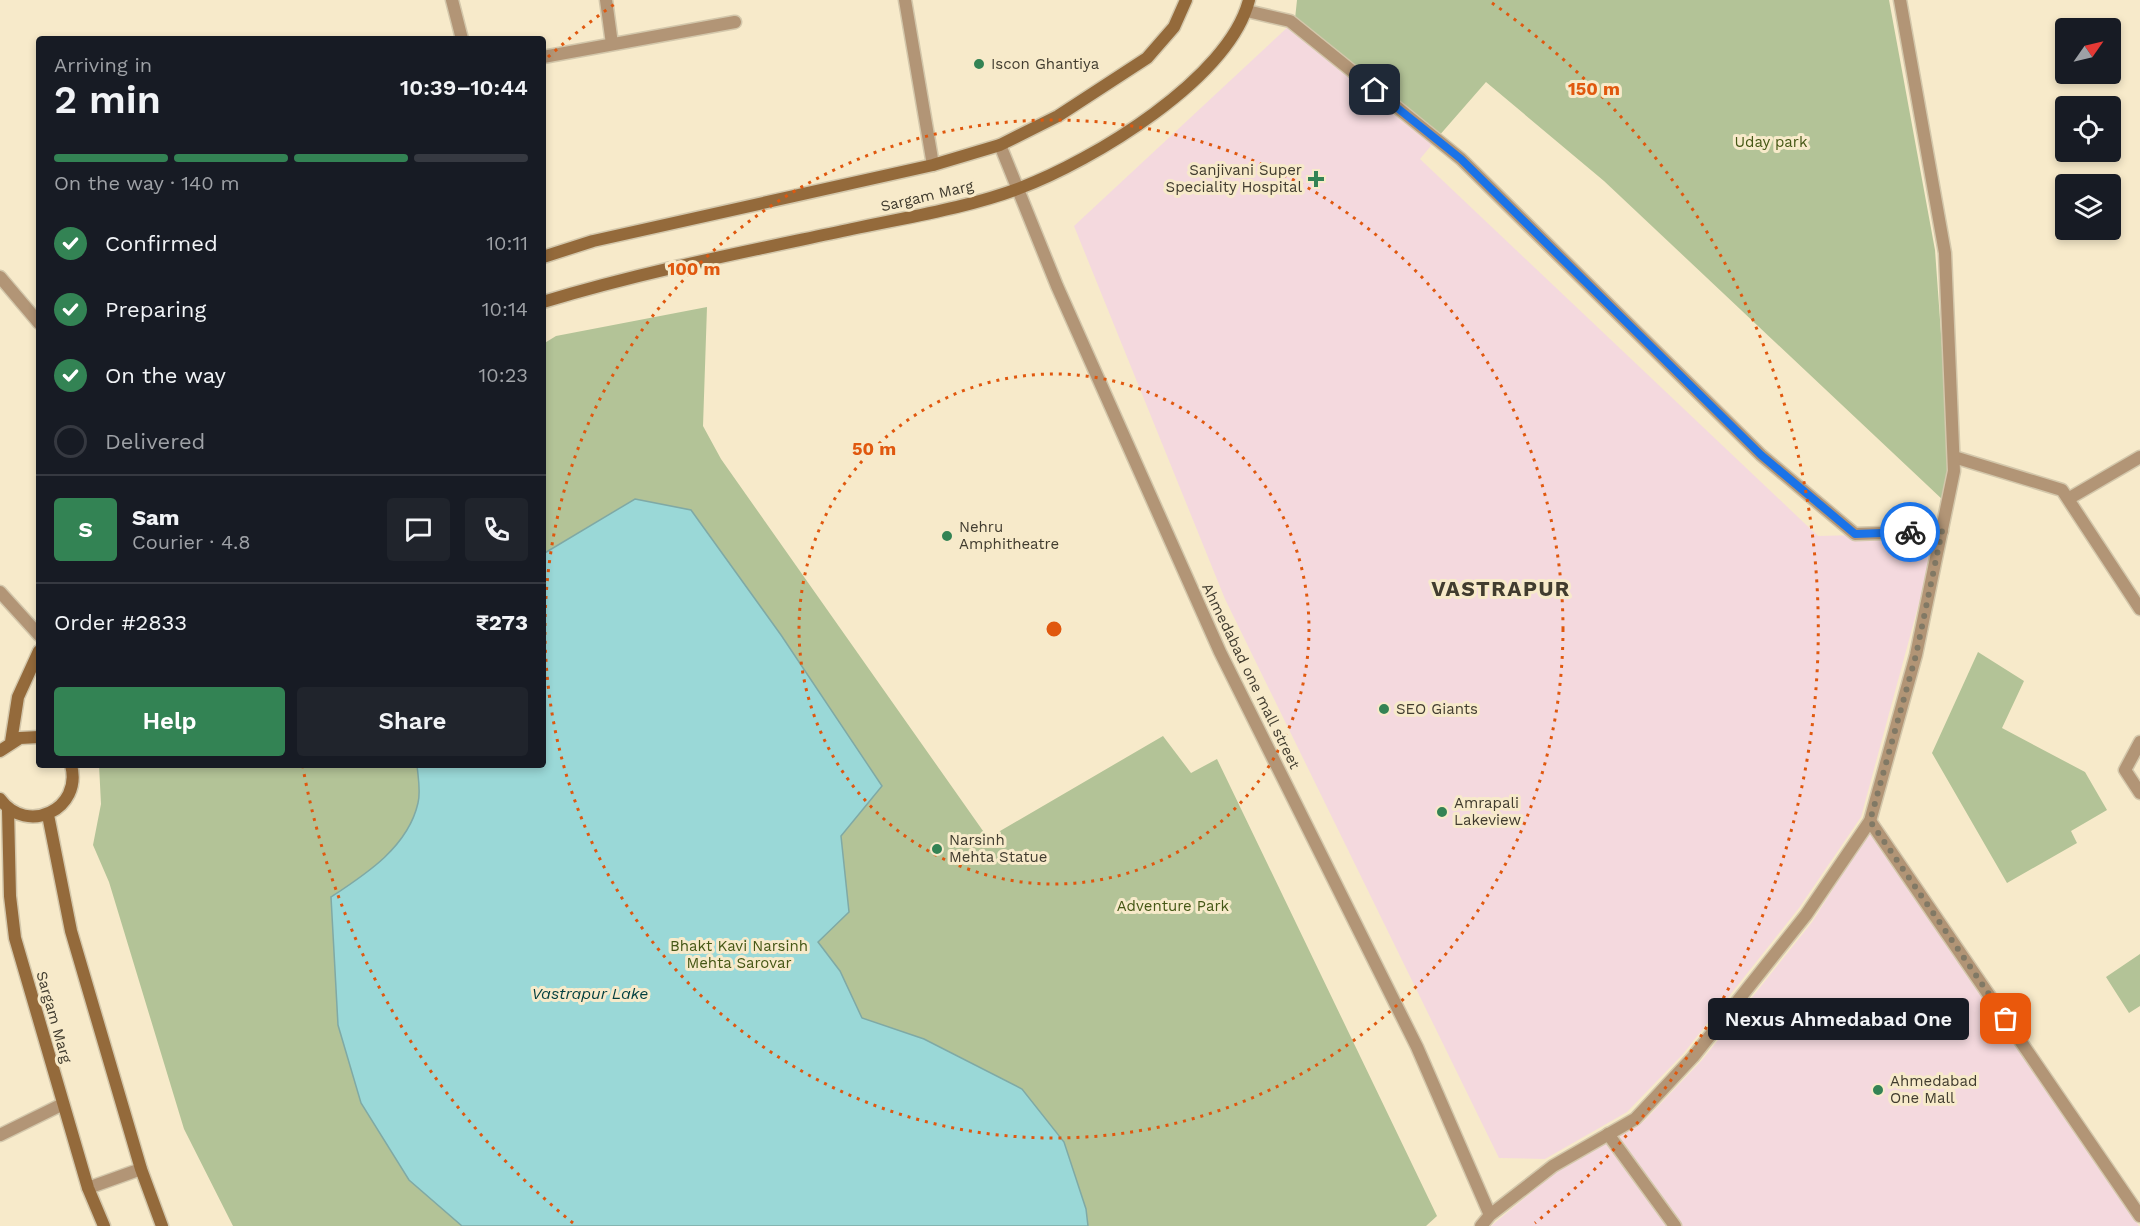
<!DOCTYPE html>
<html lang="en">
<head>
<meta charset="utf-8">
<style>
	:root { --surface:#171b24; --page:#20242c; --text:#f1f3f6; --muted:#9ea1a6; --line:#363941; --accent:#338354 }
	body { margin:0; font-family:"Work Sans",sans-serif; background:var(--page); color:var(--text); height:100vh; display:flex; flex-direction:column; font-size:22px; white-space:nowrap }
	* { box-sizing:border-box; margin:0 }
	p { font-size:20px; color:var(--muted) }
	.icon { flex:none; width:33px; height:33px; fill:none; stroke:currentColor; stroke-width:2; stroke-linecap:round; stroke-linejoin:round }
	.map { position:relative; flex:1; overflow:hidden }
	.side { position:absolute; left:36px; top:36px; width:510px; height:732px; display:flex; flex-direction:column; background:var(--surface); border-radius:6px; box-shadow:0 3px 9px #0003 }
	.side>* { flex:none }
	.needle { width:39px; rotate:56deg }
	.controls { position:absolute; left:2055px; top:18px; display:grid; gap:12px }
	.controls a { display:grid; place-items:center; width:66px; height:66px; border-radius:6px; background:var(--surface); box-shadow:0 3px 9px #0003; font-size:30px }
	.pin { position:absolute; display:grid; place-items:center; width:51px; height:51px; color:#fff; margin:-26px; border-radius:12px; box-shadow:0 3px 9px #0006 }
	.courier { position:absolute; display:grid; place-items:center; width:60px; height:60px; margin:-30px; border:4px solid #1a73e8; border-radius:50%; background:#fff; color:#222; box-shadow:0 2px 8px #0007 }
	.bubble { position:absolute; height:42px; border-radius:6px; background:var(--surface); box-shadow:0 3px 9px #0003; font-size:20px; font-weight:600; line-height:42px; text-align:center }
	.summary em { font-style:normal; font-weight:600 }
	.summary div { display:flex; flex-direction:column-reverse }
	.summary { display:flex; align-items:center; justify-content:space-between; height:102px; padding:0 18px }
	h1 { font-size:39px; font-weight:600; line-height:45px }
	.bar { display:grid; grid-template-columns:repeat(4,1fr); gap:9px 6px; align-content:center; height:72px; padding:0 18px }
	.bar i { height:8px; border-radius:4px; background:var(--line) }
	.bar .active { background:var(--accent) }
	.bar p { grid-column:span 4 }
	.line { display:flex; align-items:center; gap:15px; padding:0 18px; border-top:2px solid var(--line) }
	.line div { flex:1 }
	.round { display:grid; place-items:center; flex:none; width:63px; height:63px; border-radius:6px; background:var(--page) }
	ol { padding:0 18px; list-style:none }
	li { display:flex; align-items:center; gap:18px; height:66px }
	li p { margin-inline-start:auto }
	li .icon { padding:6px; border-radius:50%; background:var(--accent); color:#fff; stroke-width:4 }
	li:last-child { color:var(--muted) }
	li i { width:33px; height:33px; border:3px solid var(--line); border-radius:50% }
	.primary-button { display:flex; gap:12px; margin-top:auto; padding:12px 18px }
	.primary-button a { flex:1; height:69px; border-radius:6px; background:var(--accent); color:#fff; font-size:24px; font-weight:600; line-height:69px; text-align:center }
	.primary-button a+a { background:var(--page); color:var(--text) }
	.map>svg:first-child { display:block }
</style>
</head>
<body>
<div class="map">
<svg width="2140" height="1226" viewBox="0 0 2140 1226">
	<rect width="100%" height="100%" fill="#f7eaca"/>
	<!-- commercial -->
	<path fill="#f4d9de" d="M1290,25l145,116 -15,18 398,377 120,-3 -77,284 -62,91 -116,146 -56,58 -82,47 -46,-1 -274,-559 -151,-373z
		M1870,830l269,396h-648l66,-55 87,-50 58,-61 110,-138z"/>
	<!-- green -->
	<path fill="#b3c397" d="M1297,0h592l46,250 16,223 -7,28 -340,-320 -118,-99 -48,55 -143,-118z
		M707,307l-4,119 18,33 267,379 175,-102 28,37 26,-14 220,457 -11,10h-1193l-49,-97 -75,-247 -16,-37 8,-41 -2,-39h444v-421l13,-8z
		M1978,652l46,29 -22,47 83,44 22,38 -36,21 6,12 -70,40 -75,-130z
		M2140,954v52l-11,7 -23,-36z"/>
	<!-- water -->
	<path fill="#9ad8d7" stroke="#7fa9a5" stroke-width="1.5" d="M635,499l56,11 90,125 101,151 -41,50 8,76 -31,30 22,29 22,47 62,21 98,50 42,53 22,67 2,17h-626l-53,-46 -48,-77 -23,-78 -7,-128c35,-23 77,-50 87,-94 3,-12 0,-26 -1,-38h126v-211z"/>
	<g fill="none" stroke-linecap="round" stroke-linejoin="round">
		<defs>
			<path id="service" d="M1608,1134l67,92"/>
			<path id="minor" d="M452,0l10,39
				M606,0l6,44
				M905,0l28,165
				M1247,11l43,10 171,138 300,296 94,79 87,-3
				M543,57l192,-35
				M0,277l39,46
				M1954,457l108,33 78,119
				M2068,499l72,-42
				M0,592l39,43
				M2140,742l-15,28 15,23
				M1870,821l270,395
				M0,1135l63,-31"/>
			<path id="tertiary" d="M1000,145l57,141 163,366 197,395 73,168
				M88,1188l53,-19
				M1481,1226l9,-11 63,-49 82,-47 58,-62 113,-142 64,-94 46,-166 38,-184 -9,-218 -45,-253"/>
			<path id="secondary" d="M543,257l50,-16 340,-76 67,-20 58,-29 89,-58 27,-31 12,-27
				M543,302c102,-31 206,-51 309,-73 56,-12 115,-21 168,-41 72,-27 209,-109 229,-188
				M11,742l7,-45 21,-46
				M0,751l20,-13 19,-1
				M0,799c27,37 83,10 71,-34
				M8,810l2,86 5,42 73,250 16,38
				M48,815l23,116 70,238 21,57"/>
		</defs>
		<!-- service casing -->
		<use href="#service" stroke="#d3c7ab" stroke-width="15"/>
		<!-- minor casing -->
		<use href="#minor" stroke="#d3c7ab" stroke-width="15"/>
		<!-- tertiary casing -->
		<use href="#tertiary" stroke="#d3c7ab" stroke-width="15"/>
		<!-- secondary casing -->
		<use href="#secondary" stroke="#d3c7ab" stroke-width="15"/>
		<!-- service -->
		<use href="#service" stroke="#b29576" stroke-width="12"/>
		<!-- minor -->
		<use href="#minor" stroke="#b29576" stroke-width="12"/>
		<!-- tertiary -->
		<use href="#tertiary" stroke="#b29576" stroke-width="12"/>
		<!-- secondary -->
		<use href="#secondary" stroke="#946a3b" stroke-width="12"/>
	</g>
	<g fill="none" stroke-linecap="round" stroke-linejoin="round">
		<!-- done -->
		<path stroke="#817965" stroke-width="6" stroke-dasharray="0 10.8" d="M1910,532l32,-1 -26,124 -46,166 136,198"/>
		<!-- route -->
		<path stroke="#1a73e8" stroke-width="8" d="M1375,90l86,69 300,296 94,79 55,-2"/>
	</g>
	<!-- distance rings -->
	<g fill="none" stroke="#e0580e" stroke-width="3" stroke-dasharray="3 6">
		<circle cx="1054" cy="629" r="255"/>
		<circle cx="1054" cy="629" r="509"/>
		<path d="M573 1223A764 764 0 0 1 303 768M548 57A764 764 0 0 1 616 3M1492 3A764 764 0 0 1 1535 1223"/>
	</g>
	<!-- markers -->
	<g fill="#338354" stroke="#f7eaca" stroke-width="2">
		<circle cx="979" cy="64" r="6"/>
		<path d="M1313 170h6v6h6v6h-6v6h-6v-6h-6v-6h6z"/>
		<circle cx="947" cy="536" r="6"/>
		<circle cx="1384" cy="709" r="6"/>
		<circle cx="1442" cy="812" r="6"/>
		<circle cx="937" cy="849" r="6"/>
		<circle cx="1878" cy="1090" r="6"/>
	</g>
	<g text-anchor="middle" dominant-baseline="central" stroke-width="6" stroke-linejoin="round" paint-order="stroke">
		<!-- poi labels -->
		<g font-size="15" fill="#413c2f" stroke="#f7eaca" text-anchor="start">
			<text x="991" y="64">Iscon Ghantiya</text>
			<text x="1302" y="170" text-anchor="end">Sanjivani Super<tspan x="1302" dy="17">Speciality Hospital</tspan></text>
			<text x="959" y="527">Nehru<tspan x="959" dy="17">Amphitheatre</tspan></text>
			<text x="1396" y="709">SEO Giants</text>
			<text x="1454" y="803">Amrapali<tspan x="1454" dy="17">Lakeview</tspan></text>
			<text x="949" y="840">Narsinh<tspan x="949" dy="17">Mehta Statue</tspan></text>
			<text x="1890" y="1081">Ahmedabad<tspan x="1890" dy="17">One Mall</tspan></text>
		</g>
		<!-- park labels -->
		<g font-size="15" fill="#455715" stroke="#f7eaca">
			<text x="1771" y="142">Uday park</text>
			<text x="1173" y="906">Adventure Park</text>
			<text x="739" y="946">Bhakt Kavi Narsinh<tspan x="739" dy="17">Mehta Sarovar</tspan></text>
		</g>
		<!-- street labels -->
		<g font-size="15" fill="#413c2f" stroke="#f7eaca">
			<text transform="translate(927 196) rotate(-13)">Sargam Marg</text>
			<text transform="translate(1251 676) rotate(64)">Ahmedabad one mall street</text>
			<text transform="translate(54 1017) rotate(74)">Sargam Marg</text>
		</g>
		<!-- water labels -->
		<g font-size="16" font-style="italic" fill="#023f3f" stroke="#f7eaca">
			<text x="590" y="993">Vastrapur Lake</text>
		</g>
		<!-- district labels -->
		<g font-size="21" font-weight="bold" letter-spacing="1.5" fill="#413c2f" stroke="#f7eaca">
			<text x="1501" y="588">VASTRAPUR</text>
		</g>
	</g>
	<circle cx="1054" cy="629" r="9" fill="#e0580e" stroke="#f7eaca" stroke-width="3"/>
	<g font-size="18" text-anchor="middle" font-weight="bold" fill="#e0580e" stroke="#f7eaca" stroke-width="6" stroke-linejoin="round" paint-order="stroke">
		<text x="1594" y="95">150 m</text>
		<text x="694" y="275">100 m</text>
		<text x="874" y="455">50 m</text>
	</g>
</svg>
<div class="controls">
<a><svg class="needle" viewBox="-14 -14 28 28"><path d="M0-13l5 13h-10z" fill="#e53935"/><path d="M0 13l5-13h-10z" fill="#9ea1a6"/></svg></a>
<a><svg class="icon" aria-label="locate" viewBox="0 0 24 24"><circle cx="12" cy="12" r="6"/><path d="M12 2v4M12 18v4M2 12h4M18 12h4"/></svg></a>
<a><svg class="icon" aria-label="layers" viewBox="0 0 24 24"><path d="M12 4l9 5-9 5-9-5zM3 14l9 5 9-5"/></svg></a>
</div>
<div class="pin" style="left:2006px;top:1019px;background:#ea580c"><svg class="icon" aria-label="bag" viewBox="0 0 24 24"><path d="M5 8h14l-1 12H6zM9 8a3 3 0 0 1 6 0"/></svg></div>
<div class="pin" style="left:1375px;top:90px;background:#1f2937"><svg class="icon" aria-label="home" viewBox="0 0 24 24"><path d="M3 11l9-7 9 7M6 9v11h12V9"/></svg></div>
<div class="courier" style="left:1910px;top:532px"><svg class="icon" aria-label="bike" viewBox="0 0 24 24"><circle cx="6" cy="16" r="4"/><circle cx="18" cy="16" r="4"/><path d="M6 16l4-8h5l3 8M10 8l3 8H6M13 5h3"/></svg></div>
<div class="bubble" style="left:1708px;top:998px;width:261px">Nexus Ahmedabad One</div>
<section class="side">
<div class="summary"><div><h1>2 min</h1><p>Arriving in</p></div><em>10:39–10:44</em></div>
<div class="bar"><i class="active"></i><i class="active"></i><i class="active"></i><i></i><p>On the way · 140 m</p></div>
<ol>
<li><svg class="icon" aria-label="check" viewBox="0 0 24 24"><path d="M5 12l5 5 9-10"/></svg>Confirmed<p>10:11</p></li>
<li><svg class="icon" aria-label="check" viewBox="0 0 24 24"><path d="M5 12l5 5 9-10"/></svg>Preparing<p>10:14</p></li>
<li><svg class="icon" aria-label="check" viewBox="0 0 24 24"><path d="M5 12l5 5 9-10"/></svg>On the way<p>10:23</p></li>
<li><i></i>Delivered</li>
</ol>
<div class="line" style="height:108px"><b class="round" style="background:var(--accent);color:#fff">S</b><div><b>Sam</b><p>Courier · 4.8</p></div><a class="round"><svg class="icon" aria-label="chat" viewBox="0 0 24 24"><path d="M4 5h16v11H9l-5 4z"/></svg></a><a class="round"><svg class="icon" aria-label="phone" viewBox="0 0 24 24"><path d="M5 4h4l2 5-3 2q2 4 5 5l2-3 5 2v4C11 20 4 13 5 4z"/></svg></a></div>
<div class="line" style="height:78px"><div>Order #2833</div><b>₹273</b></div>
<div class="primary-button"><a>Help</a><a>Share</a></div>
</section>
</div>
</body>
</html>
